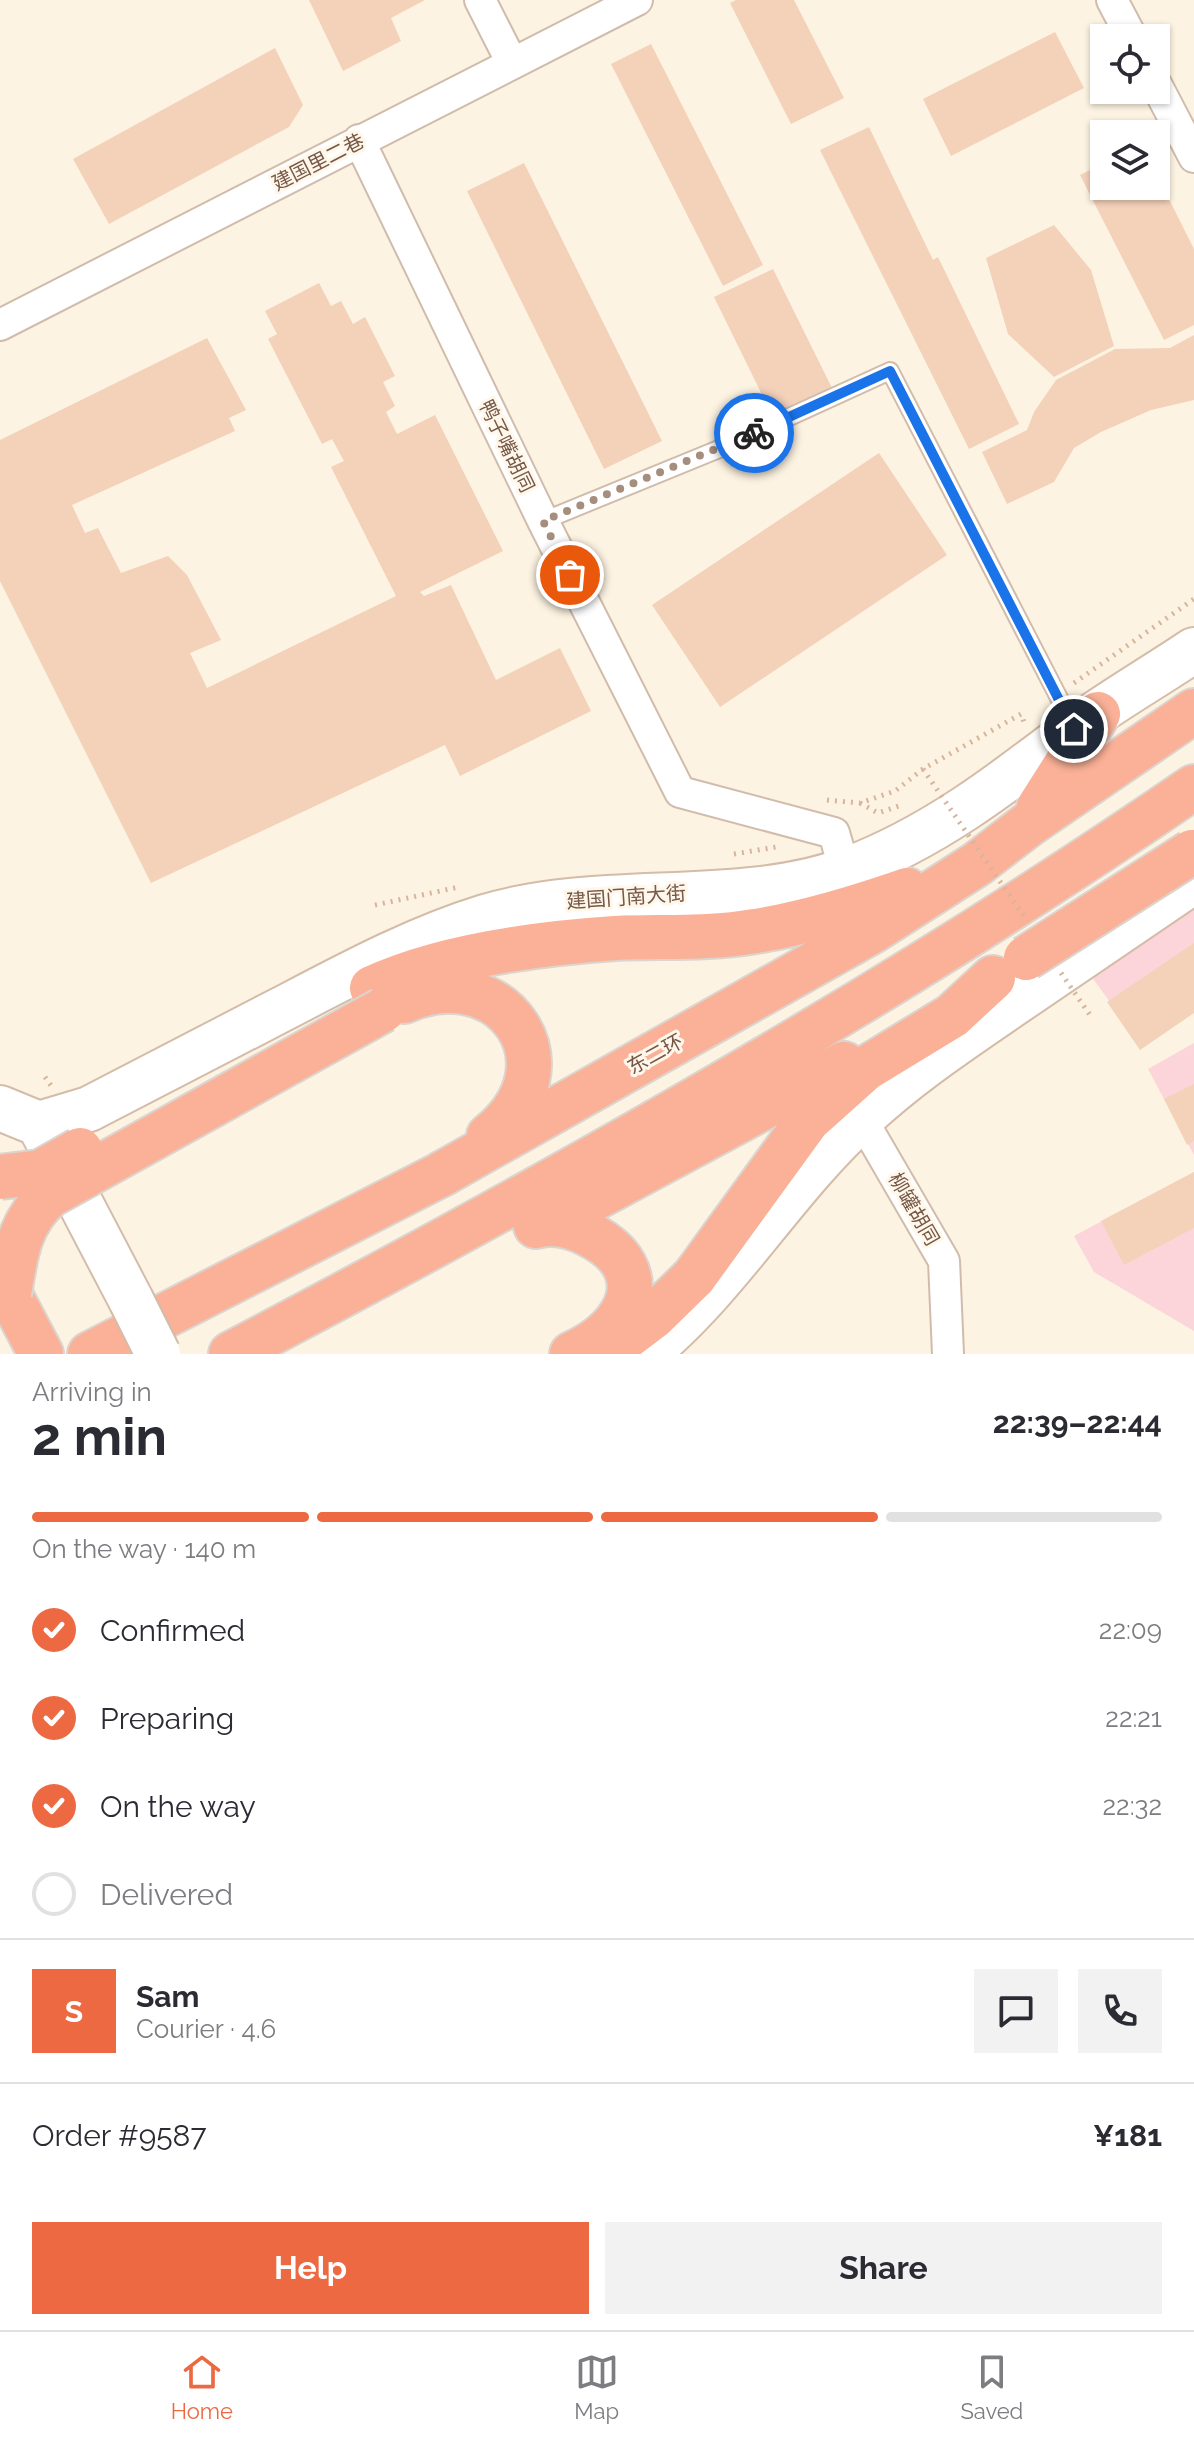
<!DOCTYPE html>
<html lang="en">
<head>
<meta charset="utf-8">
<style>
	:root { --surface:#fff; --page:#f2f2f3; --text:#2b2b33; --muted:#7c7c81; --line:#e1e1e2; --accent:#ec6942 }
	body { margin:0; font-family:Raleway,"Noto Sans SC",sans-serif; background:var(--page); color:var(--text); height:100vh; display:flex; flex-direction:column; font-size:30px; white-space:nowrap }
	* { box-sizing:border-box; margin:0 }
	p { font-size:26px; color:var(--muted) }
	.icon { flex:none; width:44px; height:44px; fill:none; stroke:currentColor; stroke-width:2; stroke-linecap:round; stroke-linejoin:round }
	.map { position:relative; height:1354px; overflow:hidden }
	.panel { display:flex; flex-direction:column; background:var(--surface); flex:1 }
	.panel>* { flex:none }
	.controls { position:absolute; left:1090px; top:24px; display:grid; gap:16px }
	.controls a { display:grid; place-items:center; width:80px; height:80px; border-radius:0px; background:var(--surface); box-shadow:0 2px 6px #0004; font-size:40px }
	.pin { position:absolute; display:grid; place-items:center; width:68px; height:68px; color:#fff; margin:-34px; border:4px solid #fff; border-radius:50%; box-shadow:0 2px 8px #0007 }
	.courier { position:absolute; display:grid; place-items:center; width:80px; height:80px; margin:-40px; border:6px solid #1a73e8; border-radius:50%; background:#fff; color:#222; box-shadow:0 2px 10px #0007 }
	.summary em { font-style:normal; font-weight:700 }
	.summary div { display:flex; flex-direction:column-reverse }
	.summary { display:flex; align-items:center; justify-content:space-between; height:136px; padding:0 32px }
	h1 { font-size:52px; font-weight:700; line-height:60px }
	.bar { display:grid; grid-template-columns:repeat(4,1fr); gap:12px 8px; align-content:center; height:96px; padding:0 32px }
	.bar i { height:10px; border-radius:6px; background:var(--line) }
	.bar .current { background:var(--accent) }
	.bar p { grid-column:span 4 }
	.line { display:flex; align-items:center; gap:20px; padding:0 32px; border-top:2px solid var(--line) }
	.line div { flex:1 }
	.round { display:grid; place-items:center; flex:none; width:84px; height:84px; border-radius:0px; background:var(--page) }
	ol { padding:0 32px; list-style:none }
	li { display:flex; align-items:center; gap:24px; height:88px }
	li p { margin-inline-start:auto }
	li .icon { padding:8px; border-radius:50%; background:var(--accent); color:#fff; stroke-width:4 }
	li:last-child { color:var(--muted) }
	li i { width:44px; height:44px; border:4px solid var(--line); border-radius:50% }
	.primary-button { display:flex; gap:16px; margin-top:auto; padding:16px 32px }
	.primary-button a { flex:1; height:92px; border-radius:0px; background:var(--accent); color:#fff; font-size:32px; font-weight:700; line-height:92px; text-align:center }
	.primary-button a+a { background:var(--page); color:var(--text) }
	.tabs { display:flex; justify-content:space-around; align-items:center; height:112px; border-top:2px solid var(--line); background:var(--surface); font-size:22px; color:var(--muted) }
	.tabs a { display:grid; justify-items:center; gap:4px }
	.tabs .current { color:var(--accent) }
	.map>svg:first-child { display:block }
</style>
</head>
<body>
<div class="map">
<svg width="1194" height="1354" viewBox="0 0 1194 1354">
	<rect width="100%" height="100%" fill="#fdf3e2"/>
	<!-- medical -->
	<path fill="#fbd5d9" d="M1194,889v78l-73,50 -38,-52z
		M1194,1043v112l-46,-86z
		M1194,1172v159l-100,-59 -20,-36z"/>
	<!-- building -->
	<path fill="#f4d1b9" d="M309,0h116l-34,18 10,23 -58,30z
		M736,0h58l50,98 -53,26 -61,-121z
		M1055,32l29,56 -133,68 -28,-57z
		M651,44l112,221 -40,21 -112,-222z
		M275,48l28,57 -14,22 -180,97 -36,-65z
		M869,127l64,133 5,-3 81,167 -50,25 -149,-299z
		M524,163l138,278 -58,28 -137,-278z
		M1104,163v23h52v-13l38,76v76l-30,15 -84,-165z
		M1054,225l37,45 23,76 -60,31 -46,-43 -22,-76z
		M773,269l61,123 -59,29 -61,-124z
		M319,283l12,23 10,-5 12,23 12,-7 30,59 -12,6 12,24 -9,6 11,22 38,-19 68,136 -83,41 4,4 27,-11 45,95 64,-32 31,63 -131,65 -15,-31 -294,138 -151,-302v-141l207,-102 39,72 -17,8 6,13 -163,74 13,28 13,-5 23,45 47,-17 19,19 34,65 -31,13 17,35 189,-92 -65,-129 13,-6 -12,-22 -10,5 -54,-105 9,-5 -12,-23z
		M1194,335v65l-43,10 -50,22 -27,16 -20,34 -47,22 -25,-52 45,-22 7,-18 22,-32 59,-31 55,-1z
		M879,453l68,102 -227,152 -68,-102z
		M1194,943v70l-54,37 -33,-48z
		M1194,1084v57l-7,4 -23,-46z
		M1194,1172v56l-70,37 -23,-44z"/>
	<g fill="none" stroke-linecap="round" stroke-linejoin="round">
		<defs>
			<path id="lane" d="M543,521l176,-72 171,-78 184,356"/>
			<path id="street" d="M480,0l32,63
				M1112,0l20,38
				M1156,84l38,73
				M359,140l184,381 137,271 154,41 11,38
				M0,325l637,-325
				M861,1118l83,143 4,93"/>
			<path id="secondary" d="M0,1108l39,16 92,176
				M39,1124l50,-15c67,-35 134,-70 201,-104 63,-33 127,-67 195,-88 115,-35 254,-7 364,-48 83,-31 153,-85 222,-138 39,-29 83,-54 123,-81
				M646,1354c84,-69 137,-164 217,-237 46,-43 98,-77 150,-113 61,-41 121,-82 181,-123"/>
			<path id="highway" d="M1039,807l59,-93
				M372,988c69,-32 168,-45 243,-50 47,-2 94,1 140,-7 51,-8 103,-24 152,-41
				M404,1001c100,-44 174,65 85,135
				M550,1222l294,-158
				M536,1226c19,-5 37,0 54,9 68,35 40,94 -18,119
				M0,1276l41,78
				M90,1354l350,-179 434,-245 103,-66 52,-40 165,-113
				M231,1354c329,-173 656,-356 963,-567
				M604,1354l49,-37 41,-40 114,-157 57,-51 87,-53 41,-38"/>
		</defs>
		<!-- lane casing -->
		<use href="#lane" stroke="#d1bcac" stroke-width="20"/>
		<!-- street casing -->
		<use href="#street" stroke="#d1bcac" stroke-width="34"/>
		<!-- secondary casing -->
		<use href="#secondary" stroke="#d4bca8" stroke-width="48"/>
		<!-- highway casing -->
		<use href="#highway" stroke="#dbd4cf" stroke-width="48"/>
		<!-- path -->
		<path stroke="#d8b49c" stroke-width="5" stroke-dasharray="2 6" stroke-linecap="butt" d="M1074,683l120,-84
			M827,800l33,3 35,-12 28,-22 98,-55 4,11
			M860,803l18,10 21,-7
			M734,854l42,-7
			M375,905l84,-18
			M45,1077l7,10"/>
		<!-- lane -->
		<use href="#lane" stroke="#fff" stroke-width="16"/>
		<!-- street -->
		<use href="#street" stroke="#fff" stroke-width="30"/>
		<!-- secondary -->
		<use href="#secondary" stroke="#fff" stroke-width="44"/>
		<!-- highway -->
		<use href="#highway" stroke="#fab197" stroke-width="44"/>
		<defs>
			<path id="secondary-bridge" d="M131,1300l27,54"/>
			<path id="highway-bridge" d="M1026,958l166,-106
				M0,1177l41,-5 39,-22
				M9,1294c6,-40 10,-72 41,-99l333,-185"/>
		</defs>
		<!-- secondary-bridge casing -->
		<use href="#secondary-bridge" stroke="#d4bca8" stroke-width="48" stroke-linecap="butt"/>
		<!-- highway-bridge casing -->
		<use href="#highway-bridge" stroke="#dbd4cf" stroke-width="48" stroke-linecap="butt"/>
		<!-- path-bridge -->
		<path stroke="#d8b49c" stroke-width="5" stroke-dasharray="2 6" stroke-linecap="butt" d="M923,769l104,152
			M1061,973l29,42"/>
		<!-- secondary-bridge -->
		<use href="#secondary-bridge" stroke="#fff" stroke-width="44"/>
		<!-- highway-bridge -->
		<use href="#highway-bridge" stroke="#fab197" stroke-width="44"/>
	</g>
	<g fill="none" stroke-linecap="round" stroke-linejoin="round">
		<!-- done -->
		<path stroke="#a58e7e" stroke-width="8" stroke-dasharray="0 14.4" d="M570,575l-27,-54 211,-88"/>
		<!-- route -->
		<path stroke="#1a73e8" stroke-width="10" d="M754,433l136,-62 184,358"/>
	</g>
	<g text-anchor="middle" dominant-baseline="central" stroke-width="6" stroke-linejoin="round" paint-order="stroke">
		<!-- street labels -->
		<g font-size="20" fill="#765848" stroke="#fff7ea">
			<text transform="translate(318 162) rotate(-27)">建国里二巷</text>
			<text transform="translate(507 446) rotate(64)">鸭子嘴胡同</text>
			<text transform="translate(626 897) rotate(-4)">建国门南大街</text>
			<text transform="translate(655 1054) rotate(-29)">东二环</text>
			<text transform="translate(914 1209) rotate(60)">柳罐胡同</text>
		</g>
	</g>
</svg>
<div class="controls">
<a><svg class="icon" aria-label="locate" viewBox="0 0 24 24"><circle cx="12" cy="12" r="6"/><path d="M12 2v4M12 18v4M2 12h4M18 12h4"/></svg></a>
<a><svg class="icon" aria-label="layers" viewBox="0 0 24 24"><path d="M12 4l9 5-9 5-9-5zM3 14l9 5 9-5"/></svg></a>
</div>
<div class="pin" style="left:570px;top:575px;background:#ea580c"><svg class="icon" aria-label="bag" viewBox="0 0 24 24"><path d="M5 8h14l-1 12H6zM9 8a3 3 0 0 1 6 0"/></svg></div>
<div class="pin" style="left:1074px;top:729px;background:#1f2937"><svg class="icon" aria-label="home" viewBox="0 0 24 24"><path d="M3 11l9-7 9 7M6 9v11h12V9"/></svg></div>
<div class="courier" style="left:754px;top:433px"><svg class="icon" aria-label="bike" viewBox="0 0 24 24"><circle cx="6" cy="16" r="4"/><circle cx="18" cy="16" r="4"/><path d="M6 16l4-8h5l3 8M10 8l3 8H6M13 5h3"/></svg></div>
</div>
<section class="panel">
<div class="summary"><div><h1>2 min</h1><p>Arriving in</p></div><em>22:39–22:44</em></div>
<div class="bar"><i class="current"></i><i class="current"></i><i class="current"></i><i></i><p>On the way · 140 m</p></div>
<ol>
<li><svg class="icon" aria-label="check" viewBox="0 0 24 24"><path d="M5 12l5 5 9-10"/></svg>Confirmed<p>22:09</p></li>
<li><svg class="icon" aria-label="check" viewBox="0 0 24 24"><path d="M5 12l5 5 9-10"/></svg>Preparing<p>22:21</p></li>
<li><svg class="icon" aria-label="check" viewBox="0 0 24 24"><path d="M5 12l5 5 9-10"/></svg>On the way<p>22:32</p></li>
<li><i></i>Delivered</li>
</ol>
<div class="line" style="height:144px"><b class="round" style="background:var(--accent);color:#fff">S</b><div><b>Sam</b><p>Courier · 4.6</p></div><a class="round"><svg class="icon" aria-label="chat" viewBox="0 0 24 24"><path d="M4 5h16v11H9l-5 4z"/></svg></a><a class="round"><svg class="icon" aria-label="phone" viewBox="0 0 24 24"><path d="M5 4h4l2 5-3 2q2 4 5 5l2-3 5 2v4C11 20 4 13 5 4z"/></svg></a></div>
<div class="line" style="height:104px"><div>Order #9587</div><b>¥181</b></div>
<div class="primary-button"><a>Help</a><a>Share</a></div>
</section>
<nav class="tabs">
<a class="current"><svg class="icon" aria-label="home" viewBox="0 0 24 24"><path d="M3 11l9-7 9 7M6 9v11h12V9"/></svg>Home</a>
<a><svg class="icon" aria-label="map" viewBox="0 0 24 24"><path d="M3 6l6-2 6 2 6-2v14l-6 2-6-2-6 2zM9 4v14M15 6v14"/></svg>Map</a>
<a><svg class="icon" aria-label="saved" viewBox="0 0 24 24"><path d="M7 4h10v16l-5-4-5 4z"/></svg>Saved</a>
</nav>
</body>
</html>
